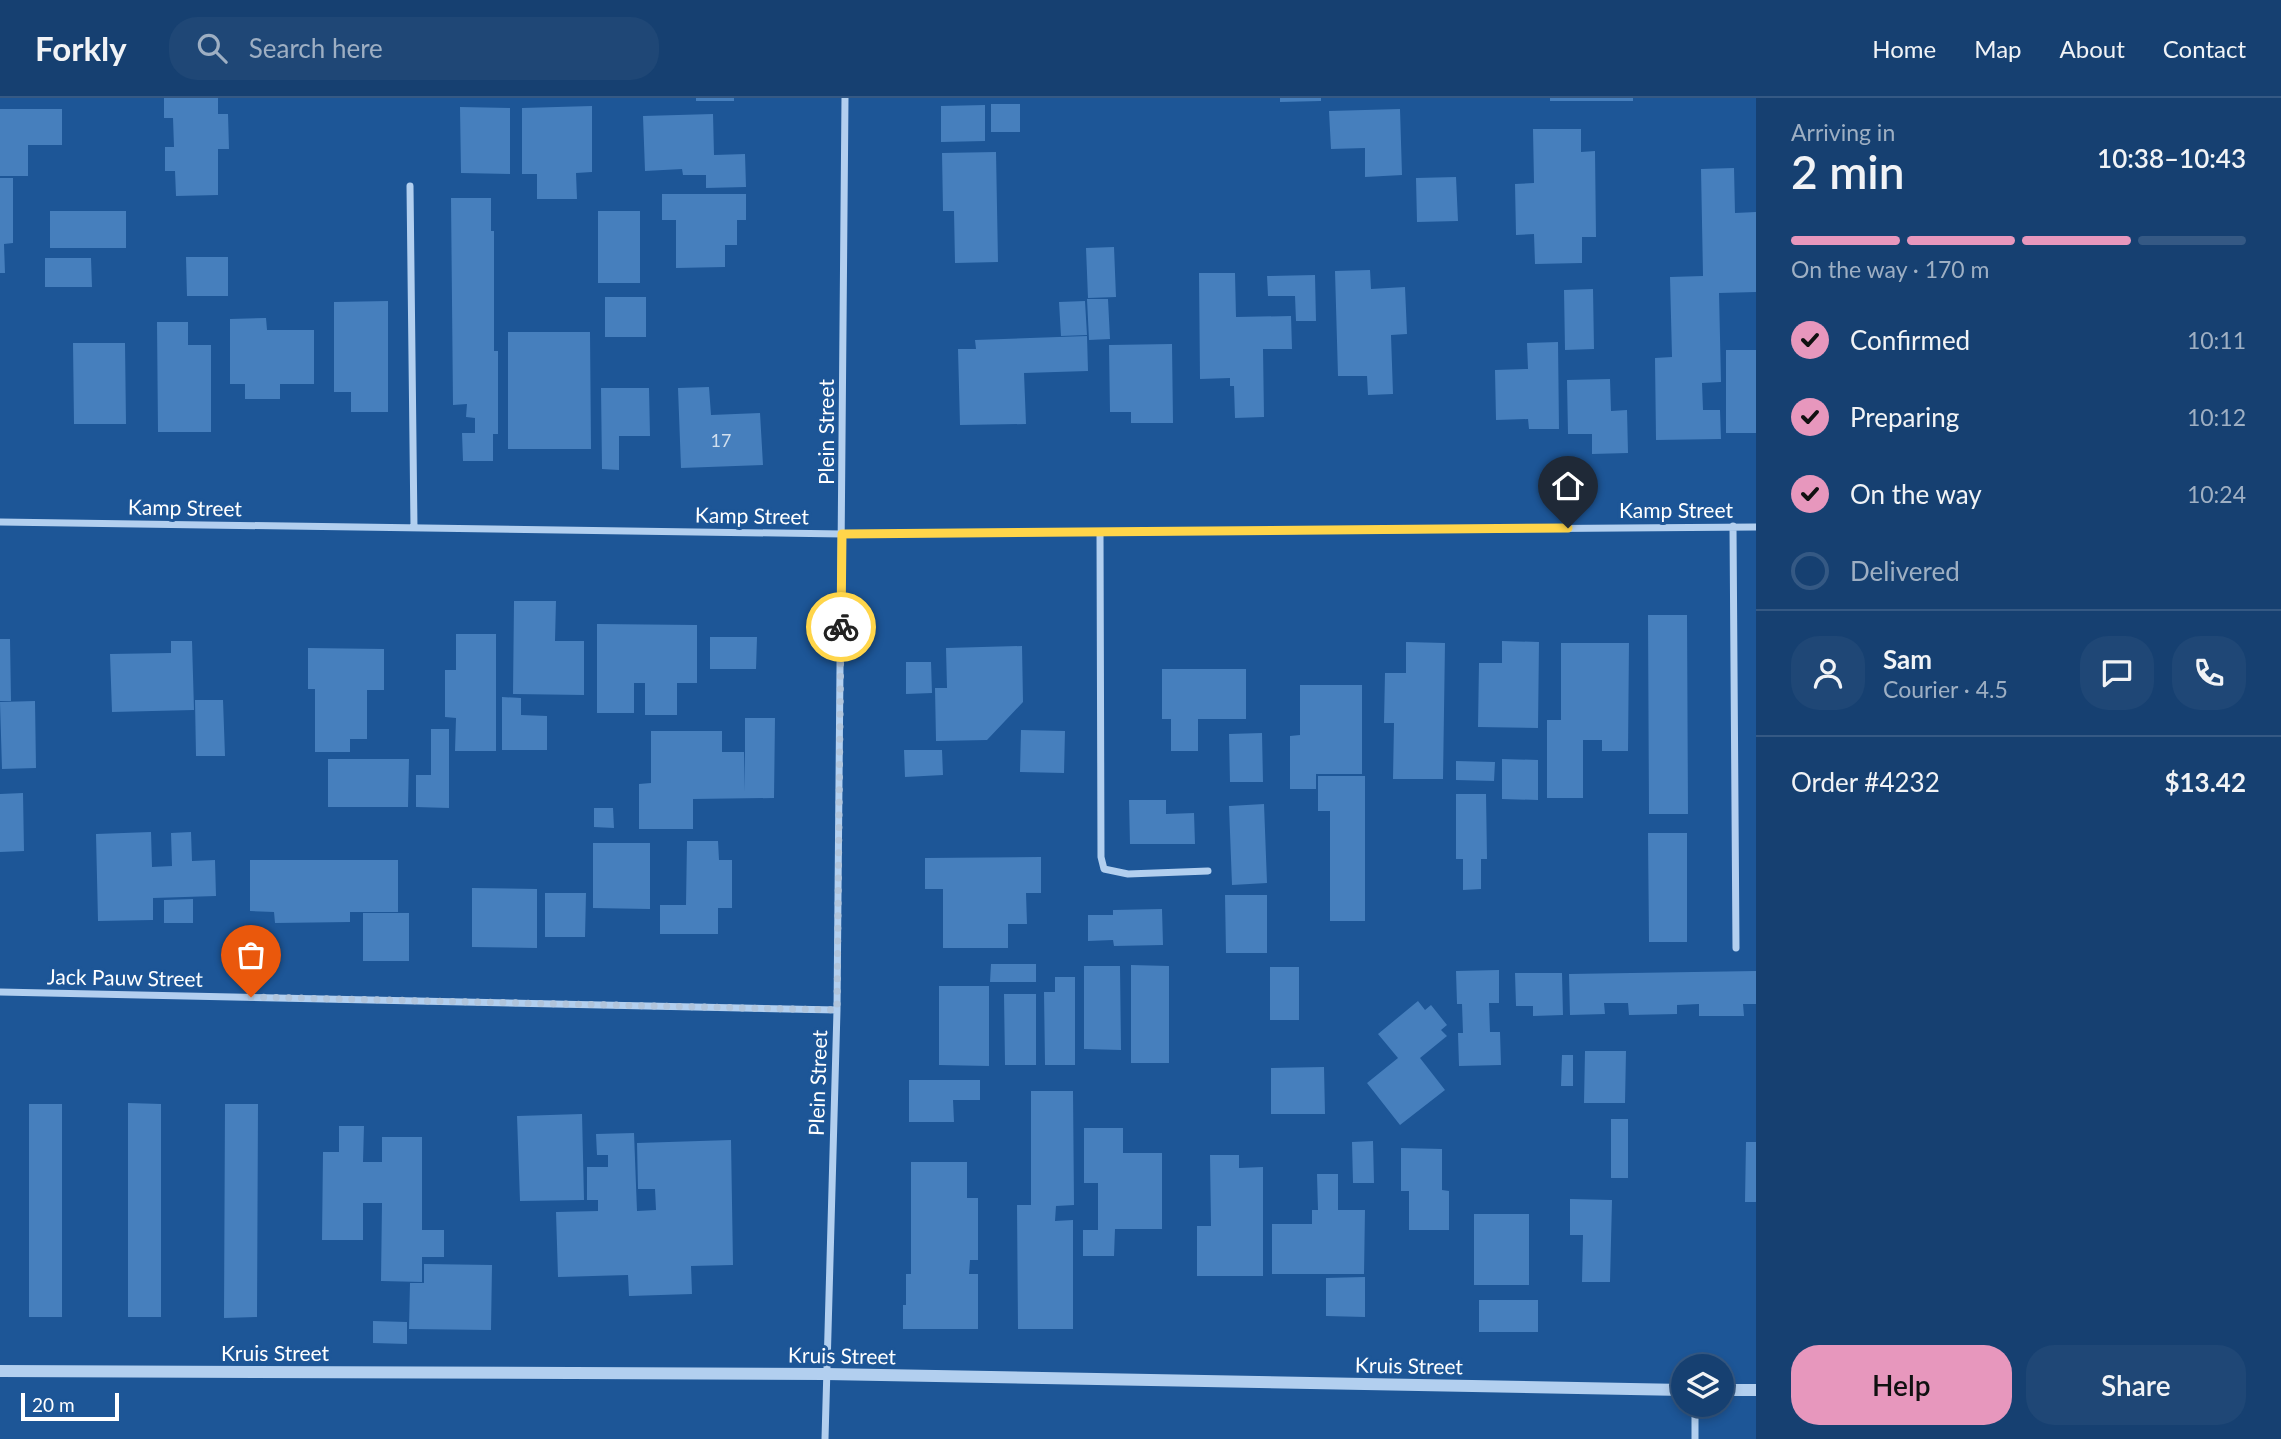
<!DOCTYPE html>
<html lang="en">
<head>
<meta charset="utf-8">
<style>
	:root { --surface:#164071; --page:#1f4776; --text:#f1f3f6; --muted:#9eafc3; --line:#355984; --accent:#e797bd }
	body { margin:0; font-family:Lato,sans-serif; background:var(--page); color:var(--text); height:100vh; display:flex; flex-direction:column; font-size:26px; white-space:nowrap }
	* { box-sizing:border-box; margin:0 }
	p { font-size:23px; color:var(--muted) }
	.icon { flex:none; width:38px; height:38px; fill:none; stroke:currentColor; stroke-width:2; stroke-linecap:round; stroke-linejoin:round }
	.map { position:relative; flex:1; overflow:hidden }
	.side { display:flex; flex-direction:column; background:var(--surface); width:525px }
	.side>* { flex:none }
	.fabs { position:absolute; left:1671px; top:1256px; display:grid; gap:14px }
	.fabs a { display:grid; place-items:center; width:63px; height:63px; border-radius:50%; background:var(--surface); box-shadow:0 4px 10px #0003,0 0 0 2px var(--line); font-size:35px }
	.scale { position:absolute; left:21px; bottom:18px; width:98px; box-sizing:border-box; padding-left:7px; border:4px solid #fff; border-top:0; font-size:19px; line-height:24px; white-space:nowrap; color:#fff; -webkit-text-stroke:5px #1d5697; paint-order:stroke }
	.pin { position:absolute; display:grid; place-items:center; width:60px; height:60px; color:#fff; margin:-72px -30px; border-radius:50% 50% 50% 0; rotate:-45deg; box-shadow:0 0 7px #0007 }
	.pin .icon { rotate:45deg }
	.courier { position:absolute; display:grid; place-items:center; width:70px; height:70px; margin:-35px; border:5px solid #ffd54a; border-radius:50%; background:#fff; color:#222; box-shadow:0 2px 9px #0007 }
	.overview em { font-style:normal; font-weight:600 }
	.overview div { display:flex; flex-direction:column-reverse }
	.overview { display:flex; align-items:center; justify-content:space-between; height:119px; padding:0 35px }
	h1 { font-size:46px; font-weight:600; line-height:52px }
	.bar { display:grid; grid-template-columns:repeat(4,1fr); gap:10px 7px; align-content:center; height:84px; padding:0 35px }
	.bar i { height:9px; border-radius:5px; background:var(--line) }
	.bar .selected { background:var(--accent) }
	.bar p { grid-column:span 4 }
	.line { display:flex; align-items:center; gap:18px; padding:0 35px; border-top:2px solid var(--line) }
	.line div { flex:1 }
	.round { display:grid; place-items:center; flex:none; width:74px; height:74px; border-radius:28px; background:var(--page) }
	ol { padding:0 35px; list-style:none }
	li { display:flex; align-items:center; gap:21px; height:77px }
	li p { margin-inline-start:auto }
	li .icon { padding:7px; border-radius:50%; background:var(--accent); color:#111; stroke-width:4 }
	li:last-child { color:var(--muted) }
	li i { width:38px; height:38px; border:4px solid var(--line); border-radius:50% }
	.action { display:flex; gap:14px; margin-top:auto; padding:14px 35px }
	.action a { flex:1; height:80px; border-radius:28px; background:var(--accent); color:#111; font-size:28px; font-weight:600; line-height:80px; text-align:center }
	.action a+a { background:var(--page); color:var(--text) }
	header { display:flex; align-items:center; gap:42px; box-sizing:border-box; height:98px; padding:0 35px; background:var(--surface); border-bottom:2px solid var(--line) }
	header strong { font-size:33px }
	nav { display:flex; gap:38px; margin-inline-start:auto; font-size:24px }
	.search { width:490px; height:63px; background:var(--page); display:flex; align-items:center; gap:18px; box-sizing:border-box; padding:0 24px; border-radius:28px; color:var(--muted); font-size:26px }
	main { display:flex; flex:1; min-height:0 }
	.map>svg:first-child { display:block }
</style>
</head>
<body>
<header>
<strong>Forkly</strong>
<div class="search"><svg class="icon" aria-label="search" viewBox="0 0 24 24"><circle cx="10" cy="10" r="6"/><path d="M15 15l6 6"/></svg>Search here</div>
<nav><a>Home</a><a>Map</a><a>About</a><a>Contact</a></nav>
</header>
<main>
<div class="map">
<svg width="1756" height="1341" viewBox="0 0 1756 1341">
	<rect width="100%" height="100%" fill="#1d5697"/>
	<!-- building -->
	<path fill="#467fbd" d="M164,0h54v16h10l1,35h-11v46l-42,1 -1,-25h-10v-24h9l-1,-29h-9z
		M696,0h38v3h-38z
		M1280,0h41v3l-41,1z
		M1550,0h83v3h-83z
		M991,6h29v28h-29z
		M985,7v36l-44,1v-36z
		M592,8v66l-16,1 1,26h-40v-25h-15v-66z
		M460,9l50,1v66l-49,-1z
		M0,11h62v36h-34v31h-28z
		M1400,11l2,66 -37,2v-29l-34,1 -2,-38z
		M713,16l1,41 31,-1 1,33 -40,1v-13h-23l-1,-6 -37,2 -2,-55z
		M1533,31h48v23l14,-1 1,86h-14v26l-47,1 -1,-30 -18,1 -1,-51 19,-1z
		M996,54l2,110 -43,1 -1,-52h-11l-1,-58z
		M1734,70l1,45 21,-1v80l-37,1 2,89 -19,1 1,27h17l1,29 -65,1 -1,-82 17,-1 -2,-80 33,-1 -2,-107z
		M1456,79l2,44 -41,1 -1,-44z
		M0,80h13v65l-9,1 1,29h-5z
		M662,96h84v26h-9v25h-12v22l-49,1v-48h-14z
		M451,100h40v33h3v120h4v83h-5v27h-30l-1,-28h13v-15l-9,-1 1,-13 -14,1z
		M50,113h76v37h-76z
		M598,113h42v72h-42z
		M1114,149l2,50 -28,1 -2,-50z
		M186,159h42v39h-41z
		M45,160h46l1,29h-47z
		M1370,172l1,19 34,-2 2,47 -16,1 2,59 -25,1 -1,-19h-29l-3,-105z
		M1199,175h36l1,44 55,-1 1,33h-29l1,68 -29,1 -1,-32h-4v-8l-30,1z
		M1315,177l1,46h-20l-1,-25h-27l-1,-20z
		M1593,191l1,60 -29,1 -1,-60z
		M605,199h41v40h-41z
		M1087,201h21l2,40 -21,1z
		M388,203v111h-37v-20h-17v-90z
		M1085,203l2,34 -26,1 -2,-34z
		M266,220l1,12h47v54h-34v15h-35v-15h-15v-65z
		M157,224h31v23h23v87h-53z
		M508,234h82l1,117h-83z
		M1087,238l1,35 -64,2 2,51 -66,1 -2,-76h18l-1,-9z
		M1558,244l1,87h-30l-1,-10 -32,1 -1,-50 33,-1 -1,-26z
		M73,245h52l1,81h-52z
		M1172,246l1,79h-42v-11h-21l-1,-67z
		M1726,252h30v83h-30z
		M1610,281l1,32 16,-1 1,43 -36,1v-20h-24l-1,-54z
		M709,289l2,28 49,-2 3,52 -82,3 -3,-80z
		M601,290h48l1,48h-31v34l-17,-1z
		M514,503h42l-1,40h29v54l-71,-1z
		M1648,517h39l1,199h-39z
		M597,526l100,1v58h-20v32h-32v-32h-11v30h-37z
		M456,536h40v117h-41l1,-33 -11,-1v-47h11z
		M710,539h47l-1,32h-46z
		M0,541h10l1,62h-11z
		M171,543h21l2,69 -82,2 -2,-58 61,-1z
		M1502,543l37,1 -1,86 -60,-1 1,-64h23z
		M1406,544l39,1 -2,136h-50l1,-56h-10l1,-50h21z
		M1561,545h68l-1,108h-26v-11h-19v58h-36v-78h14z
		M1022,548l1,56 -36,38 -51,1 -1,-53h12l-1,-40z
		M308,550l76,1v41h-17v49h-17v13h-35v-63h-7z
		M906,564h25l1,31 -26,1z
		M1162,571h84v50h-48v32h-27v-32h-9z
		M1300,587h62v89h-46v15h-26v-53l10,-1z
		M502,599l19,1v17l26,1v34h-45z
		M195,602h28l2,56h-29z
		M35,603l1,67 -34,1 -2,-67z
		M745,620h30l-1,80 -81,1v30h-54v-45l12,-1v-52h71v21h22l1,40z
		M431,631h18v79l-33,-1v-32h15z
		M1021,632l44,1 -1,42 -44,-1z
		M1262,635l1,49h-33l-1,-48z
		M904,652h38l1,25 -38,2z
		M328,661h81l-1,48h-80z
		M1502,661l36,1v40l-36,-1z
		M1456,663l39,1 -1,19 -38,-1z
		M1318,678h47v145h-35v-110h-12z
		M23,695l1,58 -24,1v-58z
		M1456,696h30l1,65h-6v30l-18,1v-31h-7z
		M1129,702h37v14l28,-1 1,31h-65z
		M1264,706l3,79 -35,2 -3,-79z
		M594,710h19l1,20 -20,-1z
		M151,734l1,35 20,-1 -1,-33 20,-1 1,29 23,-1 1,36 -63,2v22l-55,1 -2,-87z
		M1648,735h39v109h-38z
		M687,743h31l1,19h13v48h-14v26h-58v-29h26z
		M593,745h57v66l-57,-1z
		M1041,759v36h-15l1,31h-19v24h-65v-59h-18v-31z
		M250,762h148v52h-48v10l-75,1 -1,-11 -24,-1z
		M472,790l65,1v59l-65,-1z
		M545,795h41l-1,44h-40z
		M1225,797h42v58h-41z
		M193,801v24h-29v-23z
		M1162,811l1,36 -49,1 -1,-6 -25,1v-26h25v-5z
		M363,815h46v48h-46z
		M991,866h45v18h-46z
		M1131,867l38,1v97h-38z
		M1084,868h36l1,84 -37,-1z
		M1270,869h29v53h-29z
		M1499,872v33h-10l1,29h10l1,33 -42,1 -1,-33h5l-1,-29h-5l-1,-33z
		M1756,873v33h-13l1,12h-45v-12l-22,1v9l-48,1 -1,-12h-24l1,11 -35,1 -1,-41z
		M1515,875h47l1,42 -30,1v-10h-17z
		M1055,879h20v88h-30l-1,-73h11z
		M939,888h50v80l-50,-1z
		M1004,896h32v71h-31z
		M1418,903l7,9 6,-5 16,20 -6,5 6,6 -27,22 25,32 -45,35 -33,-42 31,-25 -20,-24z
		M1585,953h41l-1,52h-41z
		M1562,957h11v31h-12z
		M1324,969l1,47h-54v-46z
		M909,982h71v20h-27l1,22h-45z
		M1031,993h42l1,114 -18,1 -1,15 18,-1v109h-55l-1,-124h14z
		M128,1005l33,1v213h-33z
		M29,1006h33v213h-33z
		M225,1006h33l-1,213 -33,1z
		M582,1016l2,86 -64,1 -3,-85z
		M1611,1021h17v59h-17z
		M339,1028h25l-1,36h19v-25h40v93h22v27h-22v25l-41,-1 1,-78h-19v37h-41l1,-88h16z
		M1084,1030h39v25h39v76h-47l-1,27h-31v-26h15v-47h-14z
		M634,1035l3,78 19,-1 -1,-21h-17l-1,-46 94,-3 2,125 -42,1 1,28 -63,2 -1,-21 -70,2 -2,-65 42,-1v-11h-11v-33h21v-12h-11l-1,-21z
		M1373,1043l1,42h-21l-1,-41z
		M1746,1044h10v60h-11z
		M1401,1050l41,1v41l7,1v39h-40v-39h-8z
		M1210,1057h29v13l24,-1v109h-66v-50h14z
		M911,1064h56v36h11v62h-8l-1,14h9v55h-75v-24h3v-31h5z
		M1317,1076h21v36h27l-1,64h-92v-50h40v-14h6z
		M1570,1101l42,1 -2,82h-28l1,-47h-13z
		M1474,1116h55v71h-55z
		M424,1166l68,1 -1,65 -82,-1 1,-46h14z
		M1365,1179v40l-39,-1v-38z
		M1479,1202h59v32h-59z
		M373,1223l34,1v22l-34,-1z"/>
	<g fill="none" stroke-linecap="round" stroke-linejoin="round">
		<!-- minor -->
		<path stroke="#b2cfef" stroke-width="7" d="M410,88l4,342
			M0,424l842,12 914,-7
			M1733,428l3,422
			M1100,434l1,325 3,12 24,5 80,-3
			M0,894l837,18
			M1695,1307v34
			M825,1341l12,-429 8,-912"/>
		<!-- tertiary -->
		<path stroke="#b2cfef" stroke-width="12" d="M0,1273l826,3 858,16
			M1722,1292h34"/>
	</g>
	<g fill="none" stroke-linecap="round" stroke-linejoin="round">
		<!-- done -->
		<path stroke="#b0c4db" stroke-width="7" stroke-dasharray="0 12.6" d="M251,899l586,13 4,-383"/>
		<!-- route -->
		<path stroke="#ffd54a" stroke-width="9" d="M841,529l1,-93 726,-6"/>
	</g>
	<g text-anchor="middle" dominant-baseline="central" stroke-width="6" stroke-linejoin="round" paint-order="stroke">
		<!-- number labels -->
		<g font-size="18" fill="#d1dfee">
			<text x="721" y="342">17</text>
		</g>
		<!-- street labels -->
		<g font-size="21" fill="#fff" stroke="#1d5697">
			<text transform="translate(825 334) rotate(-90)">Plein Street</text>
			<text transform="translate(185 409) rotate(1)">Kamp Street</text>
			<text x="1676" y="411">Kamp Street</text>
			<text transform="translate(752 417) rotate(1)">Kamp Street</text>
			<text transform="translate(125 879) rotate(1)">Jack Pauw Street</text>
			<text transform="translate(817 985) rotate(-88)">Plein Street</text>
			<text x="275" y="1254">Kruis Street</text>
			<text transform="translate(842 1257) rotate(1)">Kruis Street</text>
			<text transform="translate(1409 1267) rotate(1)">Kruis Street</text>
		</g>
	</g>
</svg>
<div class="fabs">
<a><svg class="icon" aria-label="layers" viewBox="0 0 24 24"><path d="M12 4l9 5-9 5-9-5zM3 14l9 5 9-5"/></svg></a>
</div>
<div class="scale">20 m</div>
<div class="pin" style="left:251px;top:899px;background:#ea580c"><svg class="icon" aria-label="bag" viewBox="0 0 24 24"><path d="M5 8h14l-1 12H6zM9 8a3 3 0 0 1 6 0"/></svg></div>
<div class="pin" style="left:1568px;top:430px;background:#1f2937"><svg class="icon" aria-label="home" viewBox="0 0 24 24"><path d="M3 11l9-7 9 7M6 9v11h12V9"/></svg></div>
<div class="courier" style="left:841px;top:529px"><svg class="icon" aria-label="bike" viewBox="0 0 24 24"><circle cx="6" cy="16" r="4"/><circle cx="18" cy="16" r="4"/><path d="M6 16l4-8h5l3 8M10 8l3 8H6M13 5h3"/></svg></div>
</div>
<section class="side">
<div class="overview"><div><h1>2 min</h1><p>Arriving in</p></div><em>10:38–10:43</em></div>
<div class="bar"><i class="selected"></i><i class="selected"></i><i class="selected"></i><i></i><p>On the way · 170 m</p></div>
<ol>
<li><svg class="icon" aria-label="check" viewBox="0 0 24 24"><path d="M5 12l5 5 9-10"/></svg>Confirmed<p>10:11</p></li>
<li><svg class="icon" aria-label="check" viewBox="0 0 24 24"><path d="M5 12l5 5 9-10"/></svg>Preparing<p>10:12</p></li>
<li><svg class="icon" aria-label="check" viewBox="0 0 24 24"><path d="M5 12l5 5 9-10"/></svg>On the way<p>10:24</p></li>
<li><i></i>Delivered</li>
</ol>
<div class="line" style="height:126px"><a class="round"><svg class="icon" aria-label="person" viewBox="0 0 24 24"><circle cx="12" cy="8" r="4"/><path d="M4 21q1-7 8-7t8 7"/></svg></a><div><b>Sam</b><p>Courier · 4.5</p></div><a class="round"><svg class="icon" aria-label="chat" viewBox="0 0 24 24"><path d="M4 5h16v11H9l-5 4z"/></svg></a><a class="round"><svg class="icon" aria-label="phone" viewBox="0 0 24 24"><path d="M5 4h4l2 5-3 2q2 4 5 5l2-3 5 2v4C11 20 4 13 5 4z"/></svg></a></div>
<div class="line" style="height:91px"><div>Order #4232</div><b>$13.42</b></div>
<div class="action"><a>Help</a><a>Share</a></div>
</section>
</main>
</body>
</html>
